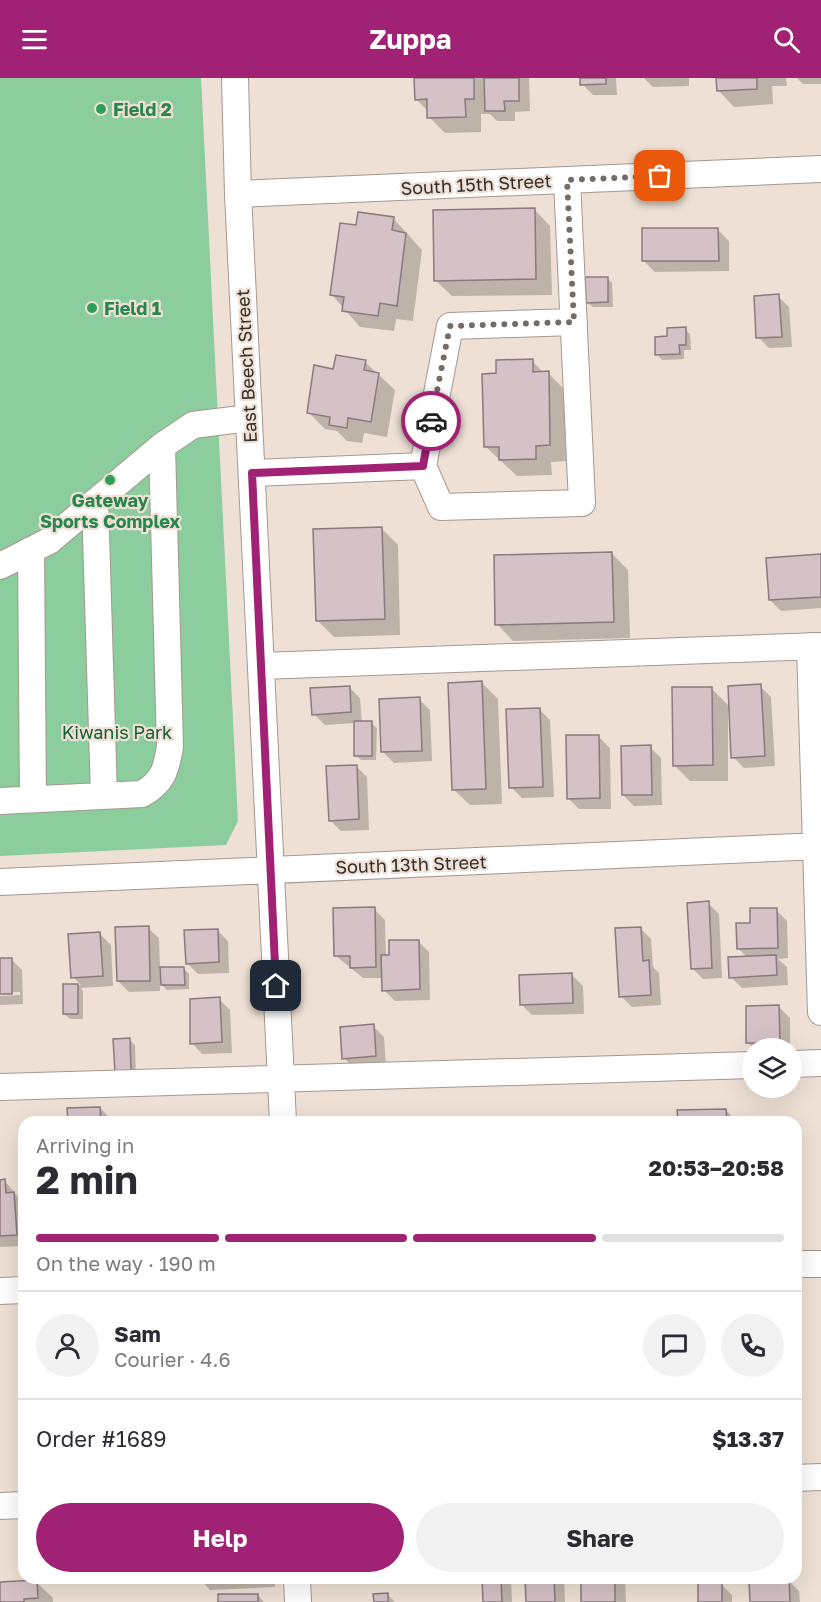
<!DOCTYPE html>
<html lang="en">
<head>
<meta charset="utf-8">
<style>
	:root { --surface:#fff; --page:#f2f2f3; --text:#2b2b33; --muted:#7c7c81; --line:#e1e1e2; --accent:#a12275 }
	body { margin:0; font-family:"Golos Text",sans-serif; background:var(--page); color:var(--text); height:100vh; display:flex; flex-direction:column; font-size:22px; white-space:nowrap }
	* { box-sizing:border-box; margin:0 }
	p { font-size:20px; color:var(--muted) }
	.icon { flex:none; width:33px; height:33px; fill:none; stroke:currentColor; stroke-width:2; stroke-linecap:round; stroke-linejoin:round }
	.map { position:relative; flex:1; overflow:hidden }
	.details { position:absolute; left:18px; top:1038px; width:784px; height:468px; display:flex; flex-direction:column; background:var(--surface); border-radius:18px; box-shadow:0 6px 24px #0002 }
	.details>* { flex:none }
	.fabs { position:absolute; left:742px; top:960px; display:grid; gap:12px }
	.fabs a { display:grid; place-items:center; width:60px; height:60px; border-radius:50%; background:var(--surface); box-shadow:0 6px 24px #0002; font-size:30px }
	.pin { position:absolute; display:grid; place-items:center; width:51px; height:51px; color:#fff; margin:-26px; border-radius:12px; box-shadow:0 3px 9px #0006 }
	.courier { position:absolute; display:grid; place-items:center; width:60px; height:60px; margin:-30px; border:4px solid #a12275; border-radius:50%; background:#fff; color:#222; box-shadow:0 2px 8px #0007 }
	.head em { font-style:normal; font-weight:700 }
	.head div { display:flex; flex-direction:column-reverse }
	.head { display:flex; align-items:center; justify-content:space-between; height:102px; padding:0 18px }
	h1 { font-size:39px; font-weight:700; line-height:45px }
	.bar { display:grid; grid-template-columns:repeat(4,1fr); gap:9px 6px; align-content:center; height:72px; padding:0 18px }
	.bar i { height:8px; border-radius:4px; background:var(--line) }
	.bar .current { background:var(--accent) }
	.bar p { grid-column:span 4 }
	.line { display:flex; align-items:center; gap:15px; padding:0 18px; border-top:2px solid var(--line) }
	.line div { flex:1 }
	.round { display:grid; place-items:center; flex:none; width:63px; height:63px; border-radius:32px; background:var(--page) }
	.button { display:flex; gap:12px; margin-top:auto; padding:12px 18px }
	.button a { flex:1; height:69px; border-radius:36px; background:var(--accent); color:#fff; font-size:24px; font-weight:700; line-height:69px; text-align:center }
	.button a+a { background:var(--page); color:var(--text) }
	header { display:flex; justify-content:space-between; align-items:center; height:78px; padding:0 18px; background:var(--accent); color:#fff; font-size:27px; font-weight:700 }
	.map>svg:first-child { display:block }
</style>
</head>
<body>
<header><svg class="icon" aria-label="menu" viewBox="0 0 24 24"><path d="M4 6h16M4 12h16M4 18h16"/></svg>Zuppa<svg class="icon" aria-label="search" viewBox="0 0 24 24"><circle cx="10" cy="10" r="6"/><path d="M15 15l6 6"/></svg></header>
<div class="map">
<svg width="821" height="1524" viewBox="0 0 821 1524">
	<rect width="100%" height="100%" fill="#eee0d4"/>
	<!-- green -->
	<path fill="#8ccd9e" d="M0,0h201l37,743 -12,24 -226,11z"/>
	<!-- shadow -->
	<path fill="#0003" d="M416,0h113l1,33 -15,1v9h-18l-7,-7h-9v18l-36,1 -16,-16v-5l-13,-13z
		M582,0h34l1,17h-24l-11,-11z
		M644,0h45v8l-36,1z
		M717,0h69l1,8h-15l1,18 -39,3 -16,-17z
		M797,0h24v6h-18z
		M534,131l16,17 2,69 -100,1 -17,-16z
		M393,140l29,32 -9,71 -17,-2 -2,12 -34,-4 -28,-32 25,-68z
		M718,152l11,11v30l-74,1 -11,-11z
		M607,200l5,5 1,24h-20l-6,-5z
		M778,218l11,11 3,40 -23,1 -11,-11z
		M685,251l5,5 1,16h-7v9l-22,1 -5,-6z
		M532,283l12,12h4l16,16 2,72 -15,1 1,13 -35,1 -32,-30 13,-71z
		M365,284l30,28 -8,47 -23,-4 -2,10 -15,-2 -10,-10 -12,-2 -17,-17 27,-42z
		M382,451l16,16 2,90 -66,2 -17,-17z
		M612,476l16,16 2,68 -117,3 -16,-17z
		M821,478v52l-40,3 -11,-11z
		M482,605l16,16 4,105 -32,1 -17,-16z
		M760,608l11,11 4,69 -31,2 -11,-11 -3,-46h-2v70h-38l-16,-16 37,-77 19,19z
		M349,609l11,11 2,25h9l6,5 -1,32h-15l-5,-5 -1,-32 -30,2 -11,-11z
		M419,621l11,11 2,51 -38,2 -11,-11z
		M539,631l11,11 4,77 -32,1 -11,-11z
		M599,659l11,11 1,61h-32l-11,-11z
		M650,669l11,11 1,47 -28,1 -11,-11z
		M356,688l11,11 2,53 -28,1 -11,-11z
		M708,825l11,11 3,64 -19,1 -11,-11z
		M374,831l11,11 1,37 32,-16 11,11 1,48 -35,1 -11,-11 -1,-12h-20l-27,-22z
		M776,832l11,11 1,37 -10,1 9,8 1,18 -46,3 -11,-11 17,-19 -10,-10 14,-24z
		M148,850l11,10 1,31h24l5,5v15l-22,1 -7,-7v8l-31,1 -11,-11z
		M640,850l11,11 2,28 6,6 2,32 -29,2 -11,-11z
		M217,852l11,11 1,32 -31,1 -11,-11z
		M100,856l11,11 2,41 -32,2 2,3v28h-13l-6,-5v-28l17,-1 -8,-8z
		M11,881l11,11 1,34 -23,1v-9l20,-1v-3l-20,1v-33z
		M572,897l11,11 1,28 -52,1 -11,-11z
		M219,921l11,11 2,43 -30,1 -10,-11z
		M779,929l11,11v30h-36l-6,-5z
		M373,948l11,11 2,30 -31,2 -11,-11z
		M130,962l5,5 1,31 -15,1z
		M100,1030l11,11v3h-41z
		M726,1032l11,12h-58z
		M0,1103h5l19,23v42l-24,1z
		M796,1301l2,1 1,21h-3z
		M199,1500h76v9l-65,3z
		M483,1500h28l1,24h-27z
		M527,1500h37l1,24h-38z
		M582,1500h43l1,24h-43z
		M788,1502l11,11 1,11h-49z
		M36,1504l17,16v4h-53v-19z
		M721,1506l11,11v7h-32z
		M387,1516l8,8h-20z
		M258,1517l6,7h-44z"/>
	<!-- building -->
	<path fill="#d5c2c7" stroke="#8a797d" stroke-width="1.5" d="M414,0h60v21h-9l1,18 -39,1v-19l-12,1z
		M484,0h35v23h-15l1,10h-20z
		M580,0h26v6l-26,1z
		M716,0h41v11l-40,2z
		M535,130l1,71 -102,2 -1,-71z
		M358,134l36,5 -2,13 14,3 -9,73 -17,-3 -2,13 -36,-5 2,-14 -14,-2 10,-72 16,2z
		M642,150h76l1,33h-77z
		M585,199h23v25l-22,1z
		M779,216l3,43 -26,1 -2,-42z
		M686,249v18h-7l1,9 -25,1v-18l12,-1v-8z
		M336,277l30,5 -2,10 15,3 -8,49 -23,-4 -1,10 -18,-3 1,-8 -23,-4 7,-48 19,4z
		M533,281v13l16,-1 1,74 -14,1v13l-37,1v-13h-15l-2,-73 14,-1v-13z
		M382,449l3,92 -69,2 -3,-92z
		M612,474l2,70 -119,3 -1,-70z
		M821,476v43l-52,3 -3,-42z
		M482,603l4,108 -34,1 -4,-107z
		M761,606l4,72 -34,2 -3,-72z
		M350,608l1,26 -39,3 -2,-27z
		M672,609h40l1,78 -40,1z
		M420,619l2,54 -41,1 -2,-53z
		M540,630l3,79 -34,1 -3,-79z
		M354,643h18v35h-18z
		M566,657h33l1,63 -33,1z
		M651,667l1,50h-30l-1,-49z
		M357,687l2,54 -30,2 -3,-55z
		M709,823l3,67 -21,1 -4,-66z
		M375,829l1,60 -26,1v-12h-16l-1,-48z
		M750,830h27l1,40 -41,1 -1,-26h14z
		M149,848l1,55h-33l-2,-54z
		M641,849l2,34 6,-1 2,35 -32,2 -4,-69z
		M218,851l1,33 -33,2 -2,-34z
		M100,854l3,44 -32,2 -3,-44z
		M389,862h30l1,49 -38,2 -1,-36h8z
		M776,877l1,20 -48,3 -1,-21z
		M0,880h12v36h-12z
		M160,889h24l1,18h-24z
		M572,895l1,30 -53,2 -1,-30z
		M63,906h15v30h-15z
		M220,919l2,45 -32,2v-45z
		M779,927l1,38h-34v-37z
		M374,946l2,32 -34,3 -2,-32z
		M130,960l1,33 -16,1 -2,-33z
		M100,1029l1,15h-33l-1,-14z
		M726,1031l1,13h-49l-1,-12z
		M174,1040h26v4h-25z
		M5,1101l1,14 8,-1 3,43 -17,1v-56z
		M482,1500h19l1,24h-19z
		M525,1500h29l1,24h-29z
		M581,1500h34v24h-34z
		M789,1500l1,24h-40l-1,-22z
		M37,1502l1,18 -14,1v3h-24v-20z
		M698,1505h24v19h-24z
		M388,1515v9h-14l-1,-8z
		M218,1516h40v8h-40z"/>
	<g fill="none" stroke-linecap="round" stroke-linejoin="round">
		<defs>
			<path id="minor" d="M235,0l3,116 45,928
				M567,102l15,323 -141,4 -18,-41 27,-140 124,-4
				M238,116l583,-25
				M252,395l171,-7
				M95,424l9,294
				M31,472l2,249
				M0,488l49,-25 113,-95 31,-21 56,-7
				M810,568l11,366
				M261,588l560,-20
				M0,723l142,-7c21,-12 24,-24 28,-47l-8,-301
				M0,804l821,-36
				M792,986l29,-1
				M0,1009l753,-22
				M796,1186h25
				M0,1213l24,-1
				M796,1400l25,-1
				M0,1428l24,-1
				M297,1500l1,24"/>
		</defs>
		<!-- minor casing -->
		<use href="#minor" stroke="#a6988e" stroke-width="28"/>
		<!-- minor -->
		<use href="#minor" stroke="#fff" stroke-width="26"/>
	</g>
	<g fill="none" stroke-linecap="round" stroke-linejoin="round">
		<!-- done -->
		<path stroke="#746c65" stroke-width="6" stroke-dasharray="0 10.8" d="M431,343l19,-95 124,-4 -7,-142 93,-4"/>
		<!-- route -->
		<path stroke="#a12275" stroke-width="8" d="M276,908l-24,-513 171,-7 8,-45"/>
	</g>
	<!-- markers -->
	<g fill="#2e9e5b" stroke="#eee0d4" stroke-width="2">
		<circle cx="101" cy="31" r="6"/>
		<circle cx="92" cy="230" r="6"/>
		<circle cx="110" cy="402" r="6"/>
	</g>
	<g text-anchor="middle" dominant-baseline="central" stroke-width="4.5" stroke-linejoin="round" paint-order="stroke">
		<!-- leisure labels -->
		<g font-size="18" font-weight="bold" fill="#27864d" stroke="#eee0d4" text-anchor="start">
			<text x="113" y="31">Field 2</text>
			<text x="104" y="230">Field 1</text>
			<text x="110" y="422" text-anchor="middle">Gateway<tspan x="110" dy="21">Sports Complex</tspan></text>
		</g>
		<!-- street labels -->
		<g font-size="18" fill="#332e29" stroke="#eee0d4">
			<text transform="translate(476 106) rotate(-3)">South 15th Street</text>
			<text transform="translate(246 288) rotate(-93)">East Beech Street</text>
			<text transform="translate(411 786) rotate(-2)">South 13th Street</text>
		</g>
		<!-- park labels -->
		<g font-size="18" fill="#176034" stroke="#eee0d4">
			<text x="117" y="654">Kiwanis Park</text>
		</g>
	</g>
</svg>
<div class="fabs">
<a><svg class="icon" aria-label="layers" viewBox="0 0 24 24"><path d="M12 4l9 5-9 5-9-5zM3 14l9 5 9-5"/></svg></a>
</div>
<div class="pin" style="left:660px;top:98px;background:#ea580c"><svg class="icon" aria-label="bag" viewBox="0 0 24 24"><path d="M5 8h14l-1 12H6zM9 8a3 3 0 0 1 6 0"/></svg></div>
<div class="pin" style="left:276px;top:908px;background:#1f2937"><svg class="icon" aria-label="home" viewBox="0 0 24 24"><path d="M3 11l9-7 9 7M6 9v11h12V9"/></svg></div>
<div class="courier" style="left:431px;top:343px"><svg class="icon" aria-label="car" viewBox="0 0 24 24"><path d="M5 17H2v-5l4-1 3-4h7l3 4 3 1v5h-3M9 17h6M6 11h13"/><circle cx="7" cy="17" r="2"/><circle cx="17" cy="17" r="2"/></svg></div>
<section class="details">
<div class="head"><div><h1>2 min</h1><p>Arriving in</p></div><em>20:53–20:58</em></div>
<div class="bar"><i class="current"></i><i class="current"></i><i class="current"></i><i></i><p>On the way · 190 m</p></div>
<div class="line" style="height:108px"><a class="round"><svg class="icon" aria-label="person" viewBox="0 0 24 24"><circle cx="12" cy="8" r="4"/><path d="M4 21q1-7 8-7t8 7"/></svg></a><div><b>Sam</b><p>Courier · 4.6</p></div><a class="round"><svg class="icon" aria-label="chat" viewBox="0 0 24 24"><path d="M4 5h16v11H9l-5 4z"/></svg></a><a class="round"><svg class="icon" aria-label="phone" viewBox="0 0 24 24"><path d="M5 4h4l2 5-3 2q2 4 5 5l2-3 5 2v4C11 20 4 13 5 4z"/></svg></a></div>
<div class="line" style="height:78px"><div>Order #1689</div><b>$13.37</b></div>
<div class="button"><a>Help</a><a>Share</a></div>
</section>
</div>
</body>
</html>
